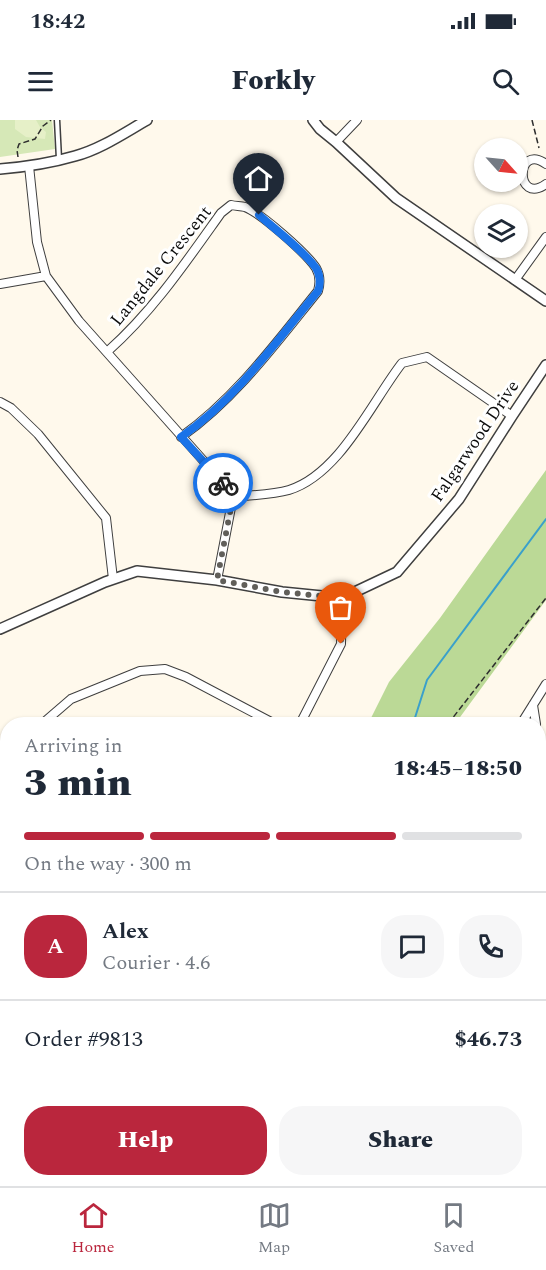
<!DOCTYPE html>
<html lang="en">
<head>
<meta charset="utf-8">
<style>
	:root { --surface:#fff; --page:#f6f6f7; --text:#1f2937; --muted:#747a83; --line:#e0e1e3; --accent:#ba263d }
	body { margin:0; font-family:Spectral,serif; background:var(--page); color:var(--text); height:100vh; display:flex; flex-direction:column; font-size:22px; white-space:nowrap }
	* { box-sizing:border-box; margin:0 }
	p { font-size:20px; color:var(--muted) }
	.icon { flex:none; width:33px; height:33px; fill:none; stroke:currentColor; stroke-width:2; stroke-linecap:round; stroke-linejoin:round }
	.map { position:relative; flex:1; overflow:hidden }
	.side { position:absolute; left:0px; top:597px; width:546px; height:470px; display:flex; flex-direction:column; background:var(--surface); border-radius:24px 24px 0 0; box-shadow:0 2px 4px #0004 }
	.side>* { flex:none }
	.needle { width:39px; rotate:117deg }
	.fabs { position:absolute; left:474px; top:18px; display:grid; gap:12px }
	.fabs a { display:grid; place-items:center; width:54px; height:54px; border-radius:50%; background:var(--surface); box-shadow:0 2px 4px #0004; font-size:30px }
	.pin { position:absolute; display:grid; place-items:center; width:51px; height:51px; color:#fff; margin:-62px -26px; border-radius:50% 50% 50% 0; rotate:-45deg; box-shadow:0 0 6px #0007 }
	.pin .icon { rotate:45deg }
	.courier { position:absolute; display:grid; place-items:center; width:60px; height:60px; margin:-30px; border:4px solid #1a73e8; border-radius:50%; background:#fff; color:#222; box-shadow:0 2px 8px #0007 }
	.headline em { font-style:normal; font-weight:800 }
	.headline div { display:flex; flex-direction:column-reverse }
	.headline { display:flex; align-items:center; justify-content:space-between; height:102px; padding:0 24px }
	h1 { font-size:39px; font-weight:800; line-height:45px }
	.bar { display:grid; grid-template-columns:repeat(4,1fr); gap:9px 6px; align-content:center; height:72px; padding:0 24px }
	.bar i { height:8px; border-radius:4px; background:var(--line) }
	.bar .active { background:var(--accent) }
	.bar p { grid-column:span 4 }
	.line { display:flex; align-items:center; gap:15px; padding:0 24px; border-top:2px solid var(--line) }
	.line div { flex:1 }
	.round { display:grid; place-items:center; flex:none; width:63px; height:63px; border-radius:24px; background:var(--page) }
	.button { display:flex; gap:12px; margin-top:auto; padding:12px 24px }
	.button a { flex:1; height:69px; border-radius:24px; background:var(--accent); color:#fff; font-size:24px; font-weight:800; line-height:69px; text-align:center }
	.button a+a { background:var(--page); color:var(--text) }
	.status { display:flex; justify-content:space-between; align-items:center; height:42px; padding:0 30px; background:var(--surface); direction:ltr }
	.status svg { height:16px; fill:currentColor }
	header { display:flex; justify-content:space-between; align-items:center; height:78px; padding:0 24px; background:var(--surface); font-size:27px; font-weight:800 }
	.tabs { display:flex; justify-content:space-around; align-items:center; height:84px; border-top:2px solid var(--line); background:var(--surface); font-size:16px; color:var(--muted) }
	.tabs a { display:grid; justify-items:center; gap:3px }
	.tabs .active { color:var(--accent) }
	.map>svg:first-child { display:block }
</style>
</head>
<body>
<div class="status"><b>18:42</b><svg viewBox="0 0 49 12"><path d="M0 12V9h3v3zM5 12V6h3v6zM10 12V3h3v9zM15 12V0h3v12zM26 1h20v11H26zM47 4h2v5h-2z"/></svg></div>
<header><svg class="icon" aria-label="menu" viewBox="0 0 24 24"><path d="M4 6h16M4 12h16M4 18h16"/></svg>Forkly<svg class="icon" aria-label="search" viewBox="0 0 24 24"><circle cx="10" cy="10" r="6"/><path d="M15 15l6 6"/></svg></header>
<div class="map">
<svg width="546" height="1066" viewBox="0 0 546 1066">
	<rect width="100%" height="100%" fill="#fff9ec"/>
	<!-- green -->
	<path fill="#d6e8b7" d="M0,0h52l3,29 -55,8z
		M546,648v418h-232l-15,-7h239v-408z"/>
	<!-- forest -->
	<path fill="#bbd996" d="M546,350v130l-91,124h-87l21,-42 51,-64z"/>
	<!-- pitch -->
	<path fill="#e6f0c8" d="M15,0h21l4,7 6,5 -1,7 -19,-2 -11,-8z"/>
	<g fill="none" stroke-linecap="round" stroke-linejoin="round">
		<!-- stream -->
		<path stroke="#3aa0cb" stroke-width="2" d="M413,604l14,-44 119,-161
			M0,738l8,8"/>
	</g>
	<!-- building -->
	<path fill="#554c49" d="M3,940l5,2v95l-8,-4v-88z
		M109,1059h48l-3,7h-48z
		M189,1059h50l-3,7h-50z"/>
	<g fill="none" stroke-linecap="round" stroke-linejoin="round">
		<defs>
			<path id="service" d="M57,0l2,39"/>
			<path id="minor" d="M336,22l21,-22
				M546,44c-31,-22 -31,42 0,20
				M29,46l8,76 9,34 33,45 146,164 8,12 -16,83
				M515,160l31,-43
				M0,164l46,-8
				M108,231c45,-40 78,-89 113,-138l10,-8c4,1 10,1 14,2 16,6 62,47 71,61 4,7 4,16 2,23 -42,52 -82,107 -137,146
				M0,282l11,6 27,26 68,84 7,61
				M233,377c18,-2 39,-2 56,-7 51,-16 82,-87 113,-127l25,-6 85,59
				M533,585l3,19
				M42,604l29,-25 69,-28 25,-2 21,8 89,47
				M300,604l41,-80 1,-46
				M521,604l25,-40
				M0,647l8,-8
				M0,650l8,7"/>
			<path id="tertiary" d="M313,0l7,9 16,13 60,56 150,103
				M0,49c25,-2 51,-6 75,-13 26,-7 49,-23 72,-36
				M0,509l105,-47 32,-11 80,9 65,12 60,6 55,-26 62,-73 53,-83 34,-51"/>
		</defs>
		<!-- service casing -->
		<use href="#service" stroke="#3f3f3f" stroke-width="7"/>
		<!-- minor casing -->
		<use href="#minor" stroke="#3f3f3f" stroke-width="10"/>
		<!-- tertiary casing -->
		<use href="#tertiary" stroke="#3f3f3f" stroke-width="12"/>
		<!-- path -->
		<path stroke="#2e2e2e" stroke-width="1.5" stroke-dasharray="6 3" stroke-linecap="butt" d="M532,0l7,28
			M18,37l-1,-7 2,-6 16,-5 8,-13 8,-6
			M448,604l98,-126
			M538,736l8,1
			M0,752l8,7
			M538,777l8,-39
			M538,903h8"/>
		<!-- service -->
		<use href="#service" stroke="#fff" stroke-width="4"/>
		<!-- minor -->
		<use href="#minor" stroke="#fff" stroke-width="8"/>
		<!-- tertiary -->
		<use href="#tertiary" stroke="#fff" stroke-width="9"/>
	</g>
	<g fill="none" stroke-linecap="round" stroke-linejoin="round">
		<!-- done -->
		<path stroke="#615f5a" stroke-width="6" stroke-dasharray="0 10.8" d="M223,363l10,14 -16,83 65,12 60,6 -1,46"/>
		<!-- route -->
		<path stroke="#1a73e8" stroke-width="8" d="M223,363l-42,-46c55,-38 95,-95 137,-146 3,-7 2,-17 -2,-23 -14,-19 -39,-37 -57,-53"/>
	</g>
	<g text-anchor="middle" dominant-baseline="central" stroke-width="6" stroke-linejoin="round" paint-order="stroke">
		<!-- street labels -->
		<g font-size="18" fill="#0c0c0c" stroke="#fff">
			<text transform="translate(161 146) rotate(-51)">Langdale Crescent</text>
			<text transform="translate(475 321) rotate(-56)">Falgarwood Drive</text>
		</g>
	</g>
</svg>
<div class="fabs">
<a><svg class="needle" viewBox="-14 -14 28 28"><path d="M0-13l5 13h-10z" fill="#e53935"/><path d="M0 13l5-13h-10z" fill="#747a83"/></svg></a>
<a><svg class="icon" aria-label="layers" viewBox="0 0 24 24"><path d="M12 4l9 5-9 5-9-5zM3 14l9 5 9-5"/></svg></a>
</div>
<div class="pin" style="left:341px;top:524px;background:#ea580c"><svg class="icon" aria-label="bag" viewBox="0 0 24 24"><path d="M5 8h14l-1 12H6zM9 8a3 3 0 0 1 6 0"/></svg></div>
<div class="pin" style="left:259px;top:95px;background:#1f2937"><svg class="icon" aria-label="home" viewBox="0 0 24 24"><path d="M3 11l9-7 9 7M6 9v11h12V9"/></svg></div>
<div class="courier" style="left:223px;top:363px"><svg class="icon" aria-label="bike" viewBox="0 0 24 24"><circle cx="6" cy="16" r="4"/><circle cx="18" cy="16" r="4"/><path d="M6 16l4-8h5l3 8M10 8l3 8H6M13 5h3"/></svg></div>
<section class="side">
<div class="headline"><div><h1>3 min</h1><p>Arriving in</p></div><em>18:45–18:50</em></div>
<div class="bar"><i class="active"></i><i class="active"></i><i class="active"></i><i></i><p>On the way · 300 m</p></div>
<div class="line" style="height:108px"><b class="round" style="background:var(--accent);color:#fff">A</b><div><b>Alex</b><p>Courier · 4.6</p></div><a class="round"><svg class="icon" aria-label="chat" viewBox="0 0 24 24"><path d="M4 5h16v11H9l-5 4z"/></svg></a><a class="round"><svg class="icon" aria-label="phone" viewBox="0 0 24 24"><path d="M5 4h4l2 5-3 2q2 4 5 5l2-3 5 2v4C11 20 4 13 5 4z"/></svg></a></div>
<div class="line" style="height:78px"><div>Order #9813</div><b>$46.73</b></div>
<div class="button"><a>Help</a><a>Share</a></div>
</section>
</div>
<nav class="tabs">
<a class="active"><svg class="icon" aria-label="home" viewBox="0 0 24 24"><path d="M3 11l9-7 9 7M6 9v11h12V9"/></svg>Home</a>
<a><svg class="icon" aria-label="map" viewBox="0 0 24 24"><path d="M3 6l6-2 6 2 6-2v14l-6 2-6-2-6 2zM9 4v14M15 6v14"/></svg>Map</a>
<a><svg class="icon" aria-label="saved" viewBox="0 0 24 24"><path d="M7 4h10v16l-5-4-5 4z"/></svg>Saved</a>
</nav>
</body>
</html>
